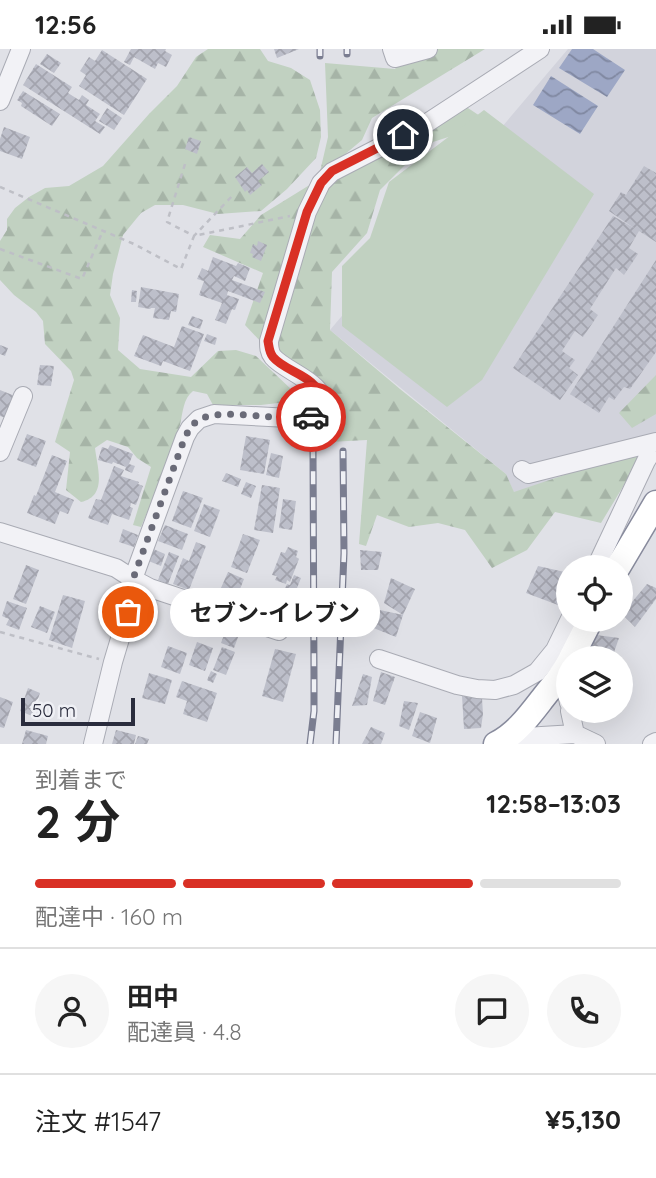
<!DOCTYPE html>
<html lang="ja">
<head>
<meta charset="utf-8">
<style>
	:root { --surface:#fff; --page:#f6f6f6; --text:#222; --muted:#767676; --line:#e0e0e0; --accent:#d93025 }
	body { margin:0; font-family:Quicksand,"Noto Sans JP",sans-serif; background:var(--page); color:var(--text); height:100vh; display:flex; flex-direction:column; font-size:26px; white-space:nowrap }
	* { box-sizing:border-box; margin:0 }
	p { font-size:23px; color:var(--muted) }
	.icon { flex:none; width:38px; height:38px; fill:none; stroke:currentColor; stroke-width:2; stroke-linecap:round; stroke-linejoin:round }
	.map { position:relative; height:695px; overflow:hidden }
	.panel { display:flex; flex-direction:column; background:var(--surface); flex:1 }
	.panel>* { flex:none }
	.buttons { position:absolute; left:556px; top:506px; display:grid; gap:14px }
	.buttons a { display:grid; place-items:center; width:77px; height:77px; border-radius:50%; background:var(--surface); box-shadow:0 7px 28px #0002; font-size:35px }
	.scale { position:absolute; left:21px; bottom:18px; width:114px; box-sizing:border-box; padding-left:7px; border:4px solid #2a2c3d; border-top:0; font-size:19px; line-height:24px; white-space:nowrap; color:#2a2c3d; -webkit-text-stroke:5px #eff0f5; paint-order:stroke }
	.pin { position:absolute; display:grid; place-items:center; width:60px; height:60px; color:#fff; margin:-30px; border:4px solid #fff; border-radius:50%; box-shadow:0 2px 7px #0007 }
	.courier { position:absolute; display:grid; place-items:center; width:70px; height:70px; margin:-35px; border:5px solid #d93025; border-radius:50%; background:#fff; color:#222; box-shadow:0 2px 9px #0007 }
	.bubble { position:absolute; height:49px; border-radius:24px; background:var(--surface); box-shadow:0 7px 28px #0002; font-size:23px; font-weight:700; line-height:49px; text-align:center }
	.overview em { font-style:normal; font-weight:700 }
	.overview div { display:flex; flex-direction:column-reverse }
	.overview { display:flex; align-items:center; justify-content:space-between; height:119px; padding:0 35px }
	h1 { font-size:46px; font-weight:700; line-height:52px }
	.bar { display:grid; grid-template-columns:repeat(4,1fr); gap:10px 7px; align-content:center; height:84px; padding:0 35px }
	.bar i { height:9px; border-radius:5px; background:var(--line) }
	.bar .current { background:var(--accent) }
	.bar p { grid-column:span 4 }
	.line { display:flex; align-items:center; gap:18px; padding:0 35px; border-top:2px solid var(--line) }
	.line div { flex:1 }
	.round { display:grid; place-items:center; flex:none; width:74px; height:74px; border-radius:37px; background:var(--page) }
	.status { display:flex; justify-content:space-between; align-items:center; height:49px; padding:0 35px; background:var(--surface); direction:ltr }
	.status svg { height:19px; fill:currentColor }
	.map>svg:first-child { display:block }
</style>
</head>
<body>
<div class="status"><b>12:56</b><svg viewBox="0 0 49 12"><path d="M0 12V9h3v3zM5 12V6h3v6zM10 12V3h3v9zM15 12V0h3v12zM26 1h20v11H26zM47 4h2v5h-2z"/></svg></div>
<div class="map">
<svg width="656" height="695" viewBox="0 0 656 695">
	<defs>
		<pattern id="forest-firs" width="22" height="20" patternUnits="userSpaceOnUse" patternTransform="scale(1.75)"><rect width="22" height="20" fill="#c1d1c1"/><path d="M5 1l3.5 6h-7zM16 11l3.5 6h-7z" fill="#a6b4a7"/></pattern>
		<pattern id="water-waves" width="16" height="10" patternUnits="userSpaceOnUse" patternTransform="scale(1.75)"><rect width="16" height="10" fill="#9da7c5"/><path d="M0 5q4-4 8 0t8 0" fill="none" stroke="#8088a1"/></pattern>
		<pattern id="building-cross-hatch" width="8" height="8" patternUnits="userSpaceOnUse" patternTransform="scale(1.75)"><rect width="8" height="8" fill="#bdbfca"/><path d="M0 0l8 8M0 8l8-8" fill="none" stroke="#a3a4ae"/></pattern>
	</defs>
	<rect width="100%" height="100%" fill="#e0e1e7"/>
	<!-- built -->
	<path fill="#d2d3dc" d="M568,0h88v386l-9,12 -133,46 -8,-19 -176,-144z"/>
	<!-- forest -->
	<path fill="url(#forest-firs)" d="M208,0h52l8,12 23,7 19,12 10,30 1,27 -5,21 -29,31 -26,22 -43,3 -35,-9h-28l-14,8 -18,22 -10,39 -3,21 10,23 -2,32 22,19 51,8 27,-26 18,-1 20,6 36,34 -5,12 -26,3h-48l-6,-11 -14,-3c-10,8 -10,21 -13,34 -9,35 -25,68 -39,102l-8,-2 18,-58 -14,-9 -9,-11 -21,-7 -12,8c2,19 13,48 -14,54l-15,-12 4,-38 -15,-10 19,-62 -3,-9 -26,-27 -2,-23 -7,-9 -22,-17 -14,-15v-39l7,-11v-11l8,-11 14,-11 16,-9 24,-2 34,-20 46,-52 28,-28 19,-29z
		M410,0h75l-113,69 -10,22 -43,36 9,-39 -3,-74 70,6z
		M444,53l21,4 18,12 -7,10 -43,14 -24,19 -29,29 -13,43 -35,39 -2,58 70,59 106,85 8,18 133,-45 -46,76 -46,-11 -28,38 -35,18 -27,-38 -27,-7 -29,4 -32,-12 -11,31 -7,-2 8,-104 -75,4 -7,-18 35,-12 -8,-33 -19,-5 -48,-51 18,-52 -60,-26 7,-12 30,4 21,-24z
		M656,326v39l-24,14 -13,-15z"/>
	<!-- garden -->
	<path fill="#c1d1c1" d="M484,61l110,84 -112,186 -35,27 -105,-81v-60l28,-28 19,-56z"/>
	<!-- water -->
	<path fill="url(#water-waves)" d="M572,0h21l32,21 -18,27 -48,-29z
		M551,27l47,30 -18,28 -47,-29z"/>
	<!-- building -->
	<path fill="url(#building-cross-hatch)" d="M131,0h35l-1,2 7,4 -6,12 -8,-4 -3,6 -21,-12 -4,8 -6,-3z
		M274,0h25l-22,9z
		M102,1l45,29 -23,36 -45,-29 7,-11 -6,-4 9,-14 6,4z
		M47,5l14,9 -7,10 -14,-9z
		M36,15l36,23 -4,6 11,7 3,-5 7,5 -3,5 14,9 -5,7 10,6 -5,7 -77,-49z
		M23,42l37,23 -8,12 -31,-20 1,-3 -5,-3z
		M107,59l15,10 -8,12 -15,-9z
		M4,78l26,10 -8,22 -22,-8v-12z
		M189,88l12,4 -4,13 -12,-5z
		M262,115l7,8 -11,9 4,4 -12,10 -3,-5 -2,2 -10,-15 12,-10 5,6z
		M644,117l12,7v69l-17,-11 -10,17 9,6 -14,21 -8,-7 -26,41 8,6 -15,22 -8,-6 -13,20 13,9 -6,8 9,7 -18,25 -47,-32 100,-152 21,12 -25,-17 12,-19 5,3z
		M258,192l9,4 -6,16 -9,-4 1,-3 -3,-1 3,-9 4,2z
		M213,208l23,9 2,-3 12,5 -5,13 -11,-5 -2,4 33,12 -5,11 -32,-12 -1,4 12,4 -4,11 -3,-1 -6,15 -11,-4 7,-17 -23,-8 5,-14 -7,-2 5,-11 6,3z
		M656,211v92l-26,37 -6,-2 -10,13 -5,-3 -10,16 -29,-19z
		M141,238l38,7 -3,18 -5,-1 -2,9 -16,-2 2,-10h-4l-1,1 -12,-2z
		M132,241l5,1 -1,11h-5z
		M192,267l11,4 -3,9 -12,-4z
		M182,277l22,8 -14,37 -27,-10 -2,5 -27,-10 9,-21 31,12z
		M207,285l10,4 -2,7 -11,-4z
		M0,296l8,3 -3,8 -5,-2z
		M40,316l14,1 -3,20 -14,-1z
		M0,341l15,6 -9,22 -6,-2z
		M27,385l19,7 -10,26 -19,-7z
		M246,387l24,4 -6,34 -24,-4z
		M110,396l23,9 -4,10 6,2 -3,7 -7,-3 1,-3 -13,-5 -1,2 -14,-4 4,-13 6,2z
		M271,404l12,3 -4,22 -13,-3z
		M52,406l15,6 -12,31 19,8 -6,14 -8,-3 -5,13 -28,-11 7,-18 2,1z
		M114,417l10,4 -3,6 18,6 -1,2 5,2 -7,19 -5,-2 -1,4 3,1 -4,12 -17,-6 -4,11 -20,-7 8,-19 5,1z
		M226,424l15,6 -3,8 -16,-6z
		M246,433l10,4 -5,12 -10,-4z
		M262,436l18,3 -7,45 -19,-3z
		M183,442l20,7 -12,30 -19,-7z
		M283,450l13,2 -4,29 -13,-2z
		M204,455l16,6 -10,27 -16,-6z
		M165,476l23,9 -6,16 -24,-9z
		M123,480l15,6 -4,12 -15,-5z
		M243,485l17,6 -13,33 -16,-6z
		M196,493l10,4 -17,44 -16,-6 10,-26 6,3z
		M288,498l10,4 -2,6 3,2 -9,23 -3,-2 -1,4 -11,-4 2,-4 -5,-1 9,-23 4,1z
		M151,499l14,6 -4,12 -15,-6z
		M360,501l22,2 -4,18h-17z
		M169,503l10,4 -11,28 -10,-4z
		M26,516l13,5 -13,34 -13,-5z
		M538,517l31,7v10l-11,22 -32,-12z
		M228,523l16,7 -10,25 -17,-7z
		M294,526l7,3 -8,20 3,1 -8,24 -17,-7 1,-3 -4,-1 8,-22 7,3 4,-9 3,1z
		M391,529l24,11 -12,26 -19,-12z
		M647,535l9,4v11l-21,28 -13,-13z
		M63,546l22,6 -13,47 -23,-8z
		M7,552l20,7 -8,22 -13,-5 3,-6 -7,-3z
		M40,557l15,6 -8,21 -16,-6z
		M380,561l23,5 -7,22 -25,-10z
		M227,578l13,5 -6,16 -13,-5z
		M596,586l23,3 -7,20h-21l1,-13z
		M197,593l16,6 -8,23 -16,-6z
		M168,597l19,7 -7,21 -19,-7z
		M222,598l13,5 -9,23 -13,-5z
		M275,600l21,5 -13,48 -21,-6z
		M211,622l6,3 -4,9 -6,-3z
		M381,623l14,5 -10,28 -12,-4z
		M149,624l23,7 -7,24 -23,-6z
		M363,625l9,3 -5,28 -15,1z
		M182,632l35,12 -10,29 -24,-8 4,-13 -11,-4z
		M28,639l12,5 -8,23 -12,-5z
		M462,647l20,2 1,16 -2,14 -17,1z
		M0,648l13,5 -9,26 -4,-1z
		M404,652l14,2 -9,27 -10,-4z
		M420,663l17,6 -7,25 -18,-7z
		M371,678l14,6 -4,11h-19z
		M26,681l22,6 -2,8h-24z
		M116,681l20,5 -2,9h-22z
		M138,687l11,3 -2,5h-12z"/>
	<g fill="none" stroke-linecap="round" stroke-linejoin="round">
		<defs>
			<path id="minor" d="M392,0l3,9 33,-9
				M0,52l21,-52
				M0,403l23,-56
				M522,421l6,4 128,-32
				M0,483l116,36 17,11 -5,33 -15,50 -20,82
				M596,518l50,-106 10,-16
				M279,582l-129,-43 -17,-9 52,-142 5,-9 9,-9 15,-5 94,5c42,-28 -21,-45 -35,-62 -4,-5 -4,-10 -4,-16l38,-129 14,-29 11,-11 95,-49 113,-74
				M379,610l78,26 20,4 18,1 19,-5 23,-13 18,-22 15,-31
				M563,625l6,29
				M570,662l5,23 21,10
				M507,689l68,-4
				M652,695l4,-2"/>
			<path id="highway" d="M618,518l38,-64
				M571,609l20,-39
				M496,695c20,-10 33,-28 47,-46 9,-12 19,-22 26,-36"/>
		</defs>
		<!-- minor casing -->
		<use href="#minor" stroke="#a9abb4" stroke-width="20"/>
		<!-- highway casing -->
		<use href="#highway" stroke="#888b9d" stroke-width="27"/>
		<!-- path -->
		<path stroke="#bebfc6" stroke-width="2.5" stroke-dasharray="5 5" stroke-linecap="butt" d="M185,115l-18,58 27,14 40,-42
			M0,138l134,57 47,25 13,-33 96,-20
			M0,200l82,30 20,-46
			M0,583l99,27"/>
		<!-- minor -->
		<use href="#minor" stroke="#f2f2f6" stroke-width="18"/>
		<!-- highway -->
		<use href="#highway" stroke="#fff" stroke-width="24"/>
		<defs>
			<path id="rail" d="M347,5v-5
				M320,7v-7
				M310,695l4,-33v-35l-1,-225
				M336,695l8,-191 -1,-102"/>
		</defs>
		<!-- rail casing -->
		<use href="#rail" stroke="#7a7d90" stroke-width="7"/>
		<!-- rail -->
		<use href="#rail" stroke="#eff0f5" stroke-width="4.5" stroke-dasharray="13" stroke-linecap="butt"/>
	</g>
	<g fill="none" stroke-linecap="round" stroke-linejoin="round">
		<!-- done -->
		<path stroke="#6a6b78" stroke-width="7" stroke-dasharray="0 12.6" d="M128,563l5,-33 52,-142c4,-7 7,-13 14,-17 16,-11 64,-3 84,-2 9,0 19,2 28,-1"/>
		<!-- route -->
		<path stroke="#d93025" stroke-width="9" d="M311,368c6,-4 11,-10 10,-18 -3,-23 -36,-27 -48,-42 -4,-5 -4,-11 -5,-16l39,-129 14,-29 11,-12 71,-36"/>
	</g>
</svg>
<div class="buttons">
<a><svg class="icon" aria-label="locate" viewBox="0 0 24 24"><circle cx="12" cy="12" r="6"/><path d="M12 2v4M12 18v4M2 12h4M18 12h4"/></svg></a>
<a><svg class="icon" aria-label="layers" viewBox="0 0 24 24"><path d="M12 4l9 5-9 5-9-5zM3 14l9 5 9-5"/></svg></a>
</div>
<div class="scale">50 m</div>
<div class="pin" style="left:128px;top:563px;background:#ea580c"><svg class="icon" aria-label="bag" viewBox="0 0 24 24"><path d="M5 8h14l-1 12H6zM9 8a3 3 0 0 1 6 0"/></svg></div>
<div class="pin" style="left:403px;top:86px;background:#1f2937"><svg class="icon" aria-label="home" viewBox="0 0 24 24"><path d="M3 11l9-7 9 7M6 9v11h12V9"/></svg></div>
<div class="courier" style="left:311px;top:368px"><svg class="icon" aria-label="car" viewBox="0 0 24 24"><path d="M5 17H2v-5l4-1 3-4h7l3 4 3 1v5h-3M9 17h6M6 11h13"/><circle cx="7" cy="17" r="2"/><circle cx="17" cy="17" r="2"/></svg></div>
<div class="bubble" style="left:170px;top:539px;width:210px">セブン-イレブン</div>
</div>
<section class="panel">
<div class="overview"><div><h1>2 分</h1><p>到着まで</p></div><em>12:58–13:03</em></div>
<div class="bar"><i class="current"></i><i class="current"></i><i class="current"></i><i></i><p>配達中 · 160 m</p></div>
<div class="line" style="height:126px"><a class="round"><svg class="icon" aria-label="person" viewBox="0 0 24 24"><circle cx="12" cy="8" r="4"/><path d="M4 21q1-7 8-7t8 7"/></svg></a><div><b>田中</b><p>配達員 · 4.8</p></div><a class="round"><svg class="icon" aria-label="chat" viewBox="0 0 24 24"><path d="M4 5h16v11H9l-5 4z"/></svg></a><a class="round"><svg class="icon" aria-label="phone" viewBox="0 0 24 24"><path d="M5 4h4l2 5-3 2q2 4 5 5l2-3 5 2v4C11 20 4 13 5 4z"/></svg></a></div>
<div class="line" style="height:91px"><div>注文 #1547</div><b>¥5,130</b></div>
</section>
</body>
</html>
